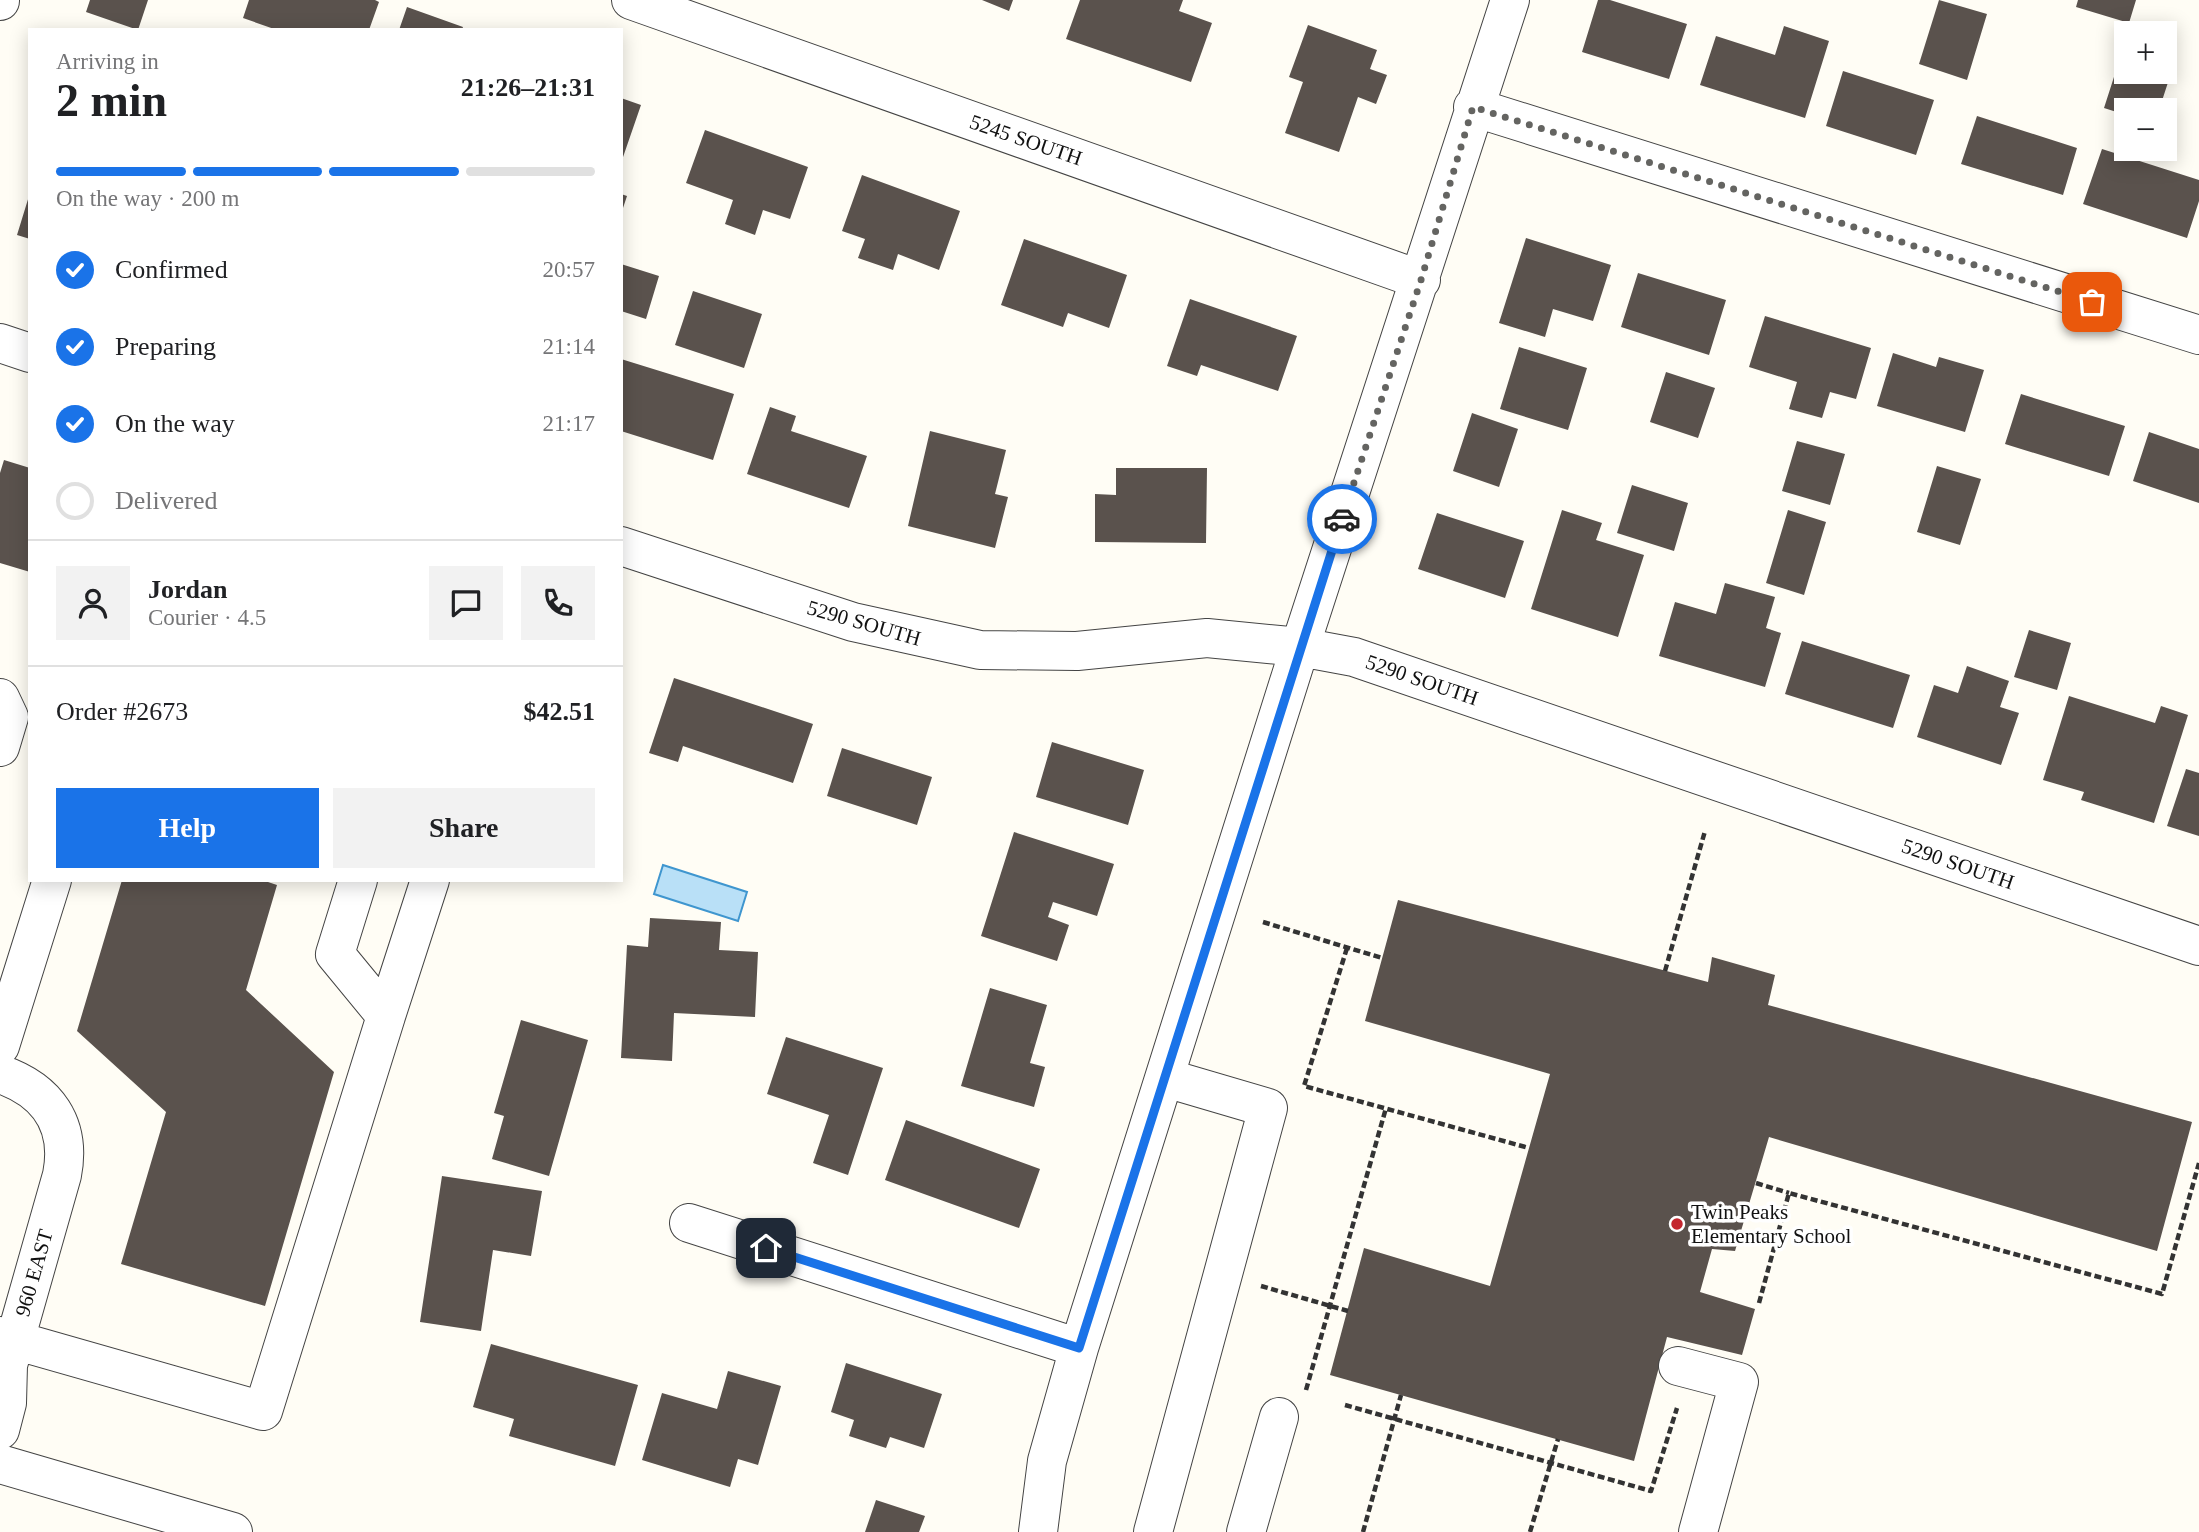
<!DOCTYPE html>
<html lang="en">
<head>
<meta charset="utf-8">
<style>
	:root { --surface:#fff; --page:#f2f2f2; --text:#202124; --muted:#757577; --line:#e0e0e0; --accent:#1a73e8 }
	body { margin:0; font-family:"Times New Roman",serif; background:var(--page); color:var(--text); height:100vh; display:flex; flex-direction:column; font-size:26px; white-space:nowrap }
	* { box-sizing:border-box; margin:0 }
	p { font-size:23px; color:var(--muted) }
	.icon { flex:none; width:38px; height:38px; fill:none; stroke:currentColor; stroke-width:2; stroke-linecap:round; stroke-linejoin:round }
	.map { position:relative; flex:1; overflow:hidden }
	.panel { position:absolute; left:28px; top:28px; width:595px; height:854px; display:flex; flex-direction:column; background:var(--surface); border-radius:0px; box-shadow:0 4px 18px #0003 }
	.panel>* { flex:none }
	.tools { position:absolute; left:2114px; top:21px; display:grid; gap:14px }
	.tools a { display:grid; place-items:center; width:63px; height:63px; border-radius:0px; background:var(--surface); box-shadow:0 4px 18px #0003; font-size:35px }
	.pin { position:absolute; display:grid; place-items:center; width:60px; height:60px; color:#fff; margin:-30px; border-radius:14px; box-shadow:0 4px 10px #0006 }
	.courier { position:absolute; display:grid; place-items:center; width:70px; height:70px; margin:-35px; border:5px solid #1a73e8; border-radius:50%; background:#fff; color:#222; box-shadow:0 2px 9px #0007 }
	.head em { font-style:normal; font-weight:700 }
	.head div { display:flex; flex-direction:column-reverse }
	.head { display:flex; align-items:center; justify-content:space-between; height:119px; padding:0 28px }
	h1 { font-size:46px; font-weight:700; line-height:52px }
	.bar { display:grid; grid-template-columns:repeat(4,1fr); gap:10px 7px; align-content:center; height:84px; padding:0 28px }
	.bar i { height:9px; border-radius:5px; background:var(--line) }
	.bar .current { background:var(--accent) }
	.bar p { grid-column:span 4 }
	.line { display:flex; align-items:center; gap:18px; padding:0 28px; border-top:2px solid var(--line) }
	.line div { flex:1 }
	.round { display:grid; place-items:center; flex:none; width:74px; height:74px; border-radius:0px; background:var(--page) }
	ol { padding:0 28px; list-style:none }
	li { display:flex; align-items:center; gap:21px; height:77px }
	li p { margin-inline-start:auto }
	li .icon { padding:7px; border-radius:50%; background:var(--accent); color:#fff; stroke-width:4 }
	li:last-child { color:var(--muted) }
	li i { width:38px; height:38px; border:4px solid var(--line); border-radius:50% }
	.cta { display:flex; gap:14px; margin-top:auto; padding:14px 28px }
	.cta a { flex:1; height:80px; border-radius:0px; background:var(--accent); color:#fff; font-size:28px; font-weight:700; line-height:80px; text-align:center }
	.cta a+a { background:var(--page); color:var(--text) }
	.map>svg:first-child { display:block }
</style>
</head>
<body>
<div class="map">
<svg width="2199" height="1532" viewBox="0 0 2199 1532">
	<rect width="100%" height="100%" fill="#fffdf5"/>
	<!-- water -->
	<path fill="#b9e0f7" stroke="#3f96cf" stroke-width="2" d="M663,865l84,27 -9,29 -84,-27z"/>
	<!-- building -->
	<path fill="#5a524d" d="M90,0h58l-10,30 -52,-18z
		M249,0h126l4,2 -10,28h-92l-34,-12z
		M982,0h31l-4,11z
		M1080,0h103l-4,11 33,12 -21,59 -125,-43z
		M1598,0h12l77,24 -18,55 -87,-27z
		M1939,0l48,14 -20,66 -48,-16z
		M2078,0h58l-7,23 -53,-16z
		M407,7l56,20 -1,3h-63z
		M1308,25l69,25 -7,19 17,6 -11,29 -18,-7 -19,55 -54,-19 18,-51 -14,-5z
		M1784,26l45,15 -24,77 -105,-33 16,-49 59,19z
		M2122,52l4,1v19h39v-7l8,2 -14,43h-33v5l-22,-7z
		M1843,71l91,29 -18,55 -90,-29z
		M621,98l20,7 -19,55h-1z
		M1977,116l100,32 -14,47 -102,-31z
		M705,130l103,37 -18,52 -27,-9 -8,25 -30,-11 8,-24 -47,-17z
		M2102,149l97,31v21l-12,37 -104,-34z
		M862,175l98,36 -21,59 -41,-16 -5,16 -35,-12 7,-19 -23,-8z
		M621,194l6,2 -5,15h-1z
		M29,196h1v43l-13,-4z
		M1526,238l85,27 -18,56 -40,-12 -8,28 -46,-14z
		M1024,239l103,36 -18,53 -41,-15 -5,14 -62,-22z
		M621,264l38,12 -13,43 -25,-8z
		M1638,273l88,27 -17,55 -88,-28z
		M693,291l69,23 -18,54 -69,-23z
		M1190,299l107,37 -19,55 -77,-26 -4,11 -30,-10z
		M1765,316l106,32 -15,51 -26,-7 -8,26 -33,-9 8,-27 -48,-15z
		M1519,347l68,21 -19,62 -68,-21z
		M1893,353l43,14 3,-10 45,13 -19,62 -88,-26z
		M621,359l113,35 -21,66 -92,-29z
		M1666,372l49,16 -17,50 -48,-16z
		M2021,394l104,32 -16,50 -104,-32z
		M770,407l26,9 -5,15 76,25 -18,52 -102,-34z
		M1472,413l46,16 -19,58 -46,-16z
		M930,431l76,19 -11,44 13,3 -13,51 -87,-22z
		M2149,432l50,17v54l-66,-22z
		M1797,441l48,13 -15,51 -48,-14z
		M4,460l26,8v104l-30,-9v-90z
		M1937,466l44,13 -21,66 -43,-13z
		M1116,468h91l-1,75 -111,-1v-48l21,1z
		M1632,485l56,18 -14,48 -57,-18z
		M1562,510l40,13 -6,17 48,15 -26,82 -87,-28z
		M1788,510l38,12 -22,73 -38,-12z
		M1437,513l87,28 -19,57 -87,-29z
		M1725,583l50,14 -9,31 15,5 -16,54 -106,-31 16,-54 41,12z
		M2029,630l42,13 -14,47 -43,-13z
		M1802,641l108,34 -17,53 -108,-34z
		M1967,666l42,15 -9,26 19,6 -18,52 -84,-28 17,-52 24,8z
		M674,678l139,46 -20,59 -110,-37 -5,16 -29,-9z
		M2069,696l86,27 6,-17 27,9 -34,108 -73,-23 3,-8 -41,-12z
		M1052,742l92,28 -16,55 -92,-28z
		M842,748l90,29 -15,48 -90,-29z
		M2186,769l13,4v63l-32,-10z
		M1014,832l100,32 -17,52 -44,-14 -5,15 21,8 -12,36 -76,-25z
		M122,880h140l15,5 -31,105 88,82 -69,234 -144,-42 45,-152 -89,-81z
		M1398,900l310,82 4,-25 63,18 -7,30 424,117 -35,129 -388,-114 -34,114 -23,-2 -12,43 55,17 -13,46 -75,-18 -33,124 -304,-86 34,-127 126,38 60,-212 -185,-53z
		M650,918l71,4 -2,28 39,2 -3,65 -81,-4 -2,48 -51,-3 6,-113 21,2z
		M990,988l57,17 -17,58 15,4 -11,40 -73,-21z
		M521,1020l67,20 -39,136 -57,-17 12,-43 -10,-3z
		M786,1037l97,31 -35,107 -35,-12 16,-48 -62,-21z
		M906,1120l134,49 -21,59 -134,-48z
		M442,1176l100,15 -11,65 -38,-6 -12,81 -61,-9z
		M491,1344l147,41 -23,81 -106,-30 5,-17 -41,-12z
		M846,1363l96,31 -18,54 -34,-11 -4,11 -37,-12 5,-16 -23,-8z
		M728,1371l53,15 -23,79 -20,-6 -8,28 -88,-27 20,-67 55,16z
		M876,1500l49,16 -6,16h-54z"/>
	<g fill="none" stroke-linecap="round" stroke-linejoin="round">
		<defs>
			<path id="minor" d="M631,0l790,280
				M0,1v-1
				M1473,107l726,228
				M0,343l30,10
				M621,546l232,76 127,28 97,1 130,-13 93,9 54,10 845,289
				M0,698l9,19 -9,30
				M386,1016l44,-136
				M0,1046l52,-166
				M0,1074c47,16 72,50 62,101l-54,190 -1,38 -7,27
				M689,1223l390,125
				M0,1336l263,75 123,-395 -51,-62 23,-74
				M1678,1366l61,16 -41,150
				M0,1464l233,68
				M1038,1532l9,-71 32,-113 221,-701 210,-647
				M1153,1532l115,-424 -102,-30
				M1246,1532l33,-115"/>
		</defs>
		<!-- minor casing -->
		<use href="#minor" stroke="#444" stroke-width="40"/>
		<!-- path -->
		<path stroke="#333" stroke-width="4.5" stroke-dasharray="7 3.5" stroke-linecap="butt" d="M1263,922l119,36
			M1347,948l-43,138 225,62
			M1665,971l40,-140
			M1756,1183l33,10
			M1261,1286l87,25
			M1759,1303l30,-110 373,101 37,-131
			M1306,1390l80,-282
			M1345,1405l306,86 26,-83
			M1363,1532l38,-137
			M1530,1532l28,-93"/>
		<!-- minor -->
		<use href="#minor" stroke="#fff" stroke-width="38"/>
	</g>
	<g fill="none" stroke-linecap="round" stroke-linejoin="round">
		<!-- done -->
		<path stroke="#646461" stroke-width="7" stroke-dasharray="0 12.6" d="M1342,519l79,-239 52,-173 619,195"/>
		<!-- route -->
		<path stroke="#1a73e8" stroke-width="9" d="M766,1248l313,100 263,-829"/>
	</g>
	<!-- markers -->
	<circle fill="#c4262e" stroke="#fff" stroke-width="2.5" cx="1677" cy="1224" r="7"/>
	<g text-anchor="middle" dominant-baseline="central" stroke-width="7" stroke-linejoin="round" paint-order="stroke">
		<!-- street labels -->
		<g font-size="21" fill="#111" stroke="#fff">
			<text transform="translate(1026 140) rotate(19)">5245 SOUTH</text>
			<text transform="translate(864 623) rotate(16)">5290 SOUTH</text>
			<text transform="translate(1422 680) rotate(19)">5290 SOUTH</text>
			<text transform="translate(1958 864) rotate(19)">5290 SOUTH</text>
			<text transform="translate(34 1273) rotate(-74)">960 EAST</text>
		</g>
		<!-- poi labels -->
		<g font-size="21" fill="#111" stroke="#fff" text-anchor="start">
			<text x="1691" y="1212">Twin Peaks<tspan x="1691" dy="24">Elementary School</tspan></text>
		</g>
	</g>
</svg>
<div class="tools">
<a>+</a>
<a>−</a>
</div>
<div class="pin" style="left:2092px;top:302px;background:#ea580c"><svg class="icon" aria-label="bag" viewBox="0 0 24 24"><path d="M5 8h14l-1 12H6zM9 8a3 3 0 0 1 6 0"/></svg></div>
<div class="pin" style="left:766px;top:1248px;background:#1f2937"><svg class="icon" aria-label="home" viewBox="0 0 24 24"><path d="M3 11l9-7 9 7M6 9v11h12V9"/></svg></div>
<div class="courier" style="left:1342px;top:519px"><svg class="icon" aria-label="car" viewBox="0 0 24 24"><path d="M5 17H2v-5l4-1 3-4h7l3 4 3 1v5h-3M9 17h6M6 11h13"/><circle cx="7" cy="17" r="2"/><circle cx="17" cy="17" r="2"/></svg></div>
<section class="panel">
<div class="head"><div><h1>2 min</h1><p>Arriving in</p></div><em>21:26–21:31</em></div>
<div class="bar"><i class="current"></i><i class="current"></i><i class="current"></i><i></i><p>On the way · 200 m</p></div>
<ol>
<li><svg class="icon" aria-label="check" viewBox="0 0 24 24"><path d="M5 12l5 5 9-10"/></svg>Confirmed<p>20:57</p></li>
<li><svg class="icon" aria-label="check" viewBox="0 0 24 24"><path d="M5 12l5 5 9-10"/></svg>Preparing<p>21:14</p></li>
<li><svg class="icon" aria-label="check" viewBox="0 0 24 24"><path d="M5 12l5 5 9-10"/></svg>On the way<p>21:17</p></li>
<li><i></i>Delivered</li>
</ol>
<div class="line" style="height:126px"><a class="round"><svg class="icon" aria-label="person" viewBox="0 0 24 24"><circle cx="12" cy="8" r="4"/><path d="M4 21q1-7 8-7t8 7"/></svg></a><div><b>Jordan</b><p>Courier · 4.5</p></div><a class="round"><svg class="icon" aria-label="chat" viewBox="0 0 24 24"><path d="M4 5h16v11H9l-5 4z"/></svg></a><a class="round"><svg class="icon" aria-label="phone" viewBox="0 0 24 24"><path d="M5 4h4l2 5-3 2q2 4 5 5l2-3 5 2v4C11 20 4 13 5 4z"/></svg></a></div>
<div class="line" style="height:91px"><div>Order #2673</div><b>$42.51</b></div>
<div class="cta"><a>Help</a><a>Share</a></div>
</section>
</div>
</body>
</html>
